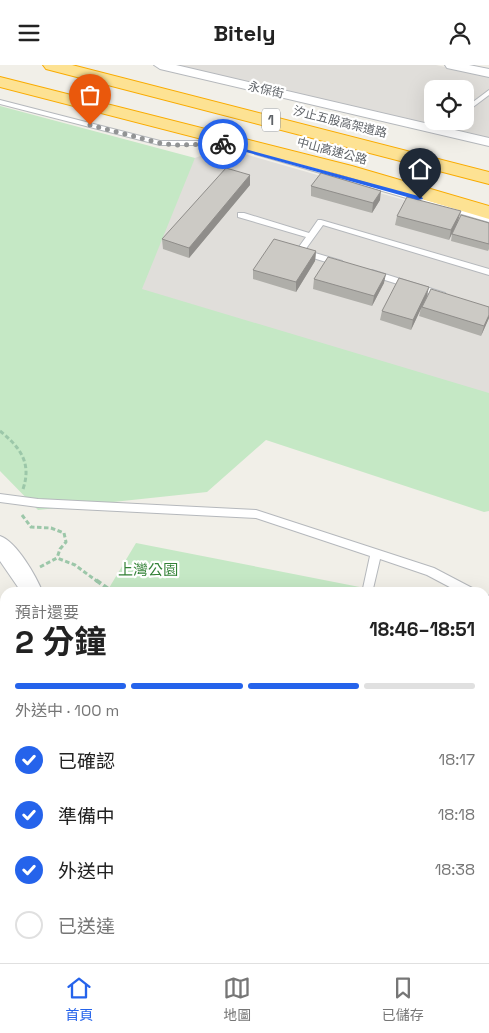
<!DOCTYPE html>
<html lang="zh-TW">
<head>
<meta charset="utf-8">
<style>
	:root { --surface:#fff; --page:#f6f6f6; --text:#222; --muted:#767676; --line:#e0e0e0; --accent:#2563eb }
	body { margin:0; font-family:"Space Grotesk","Noto Sans TC",sans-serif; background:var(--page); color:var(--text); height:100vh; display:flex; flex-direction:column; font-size:19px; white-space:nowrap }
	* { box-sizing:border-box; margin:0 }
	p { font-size:16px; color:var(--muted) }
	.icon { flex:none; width:28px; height:28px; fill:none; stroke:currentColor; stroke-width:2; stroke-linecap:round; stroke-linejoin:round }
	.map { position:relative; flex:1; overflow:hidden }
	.drawer { position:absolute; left:0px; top:522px; width:490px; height:376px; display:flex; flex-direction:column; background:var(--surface); border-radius:15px 15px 0 0; box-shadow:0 5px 20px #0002 }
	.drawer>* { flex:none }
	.fabs { position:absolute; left:424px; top:15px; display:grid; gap:10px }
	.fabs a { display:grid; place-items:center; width:50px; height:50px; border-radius:10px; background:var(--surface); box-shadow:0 5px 20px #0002; font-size:25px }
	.pin { position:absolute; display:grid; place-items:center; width:42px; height:42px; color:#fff; margin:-51px -21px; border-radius:50% 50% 50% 0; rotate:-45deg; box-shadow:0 0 5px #0007 }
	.pin .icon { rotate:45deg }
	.courier { position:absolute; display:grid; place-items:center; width:50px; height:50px; margin:-25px; border:4px solid #2563eb; border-radius:50%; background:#fff; color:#222; box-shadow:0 1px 6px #0007 }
	.head em { font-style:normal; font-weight:700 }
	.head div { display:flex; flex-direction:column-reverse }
	.head { display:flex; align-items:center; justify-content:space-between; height:85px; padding:0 15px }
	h1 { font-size:32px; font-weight:700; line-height:38px }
	.bar { display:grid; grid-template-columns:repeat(4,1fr); gap:8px 5px; align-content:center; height:60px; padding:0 15px }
	.bar i { height:6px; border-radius:4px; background:var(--line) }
	.bar .active { background:var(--accent) }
	.bar p { grid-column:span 4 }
	ol { padding:0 15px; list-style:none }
	li { display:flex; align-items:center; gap:15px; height:55px }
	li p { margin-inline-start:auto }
	li .icon { padding:5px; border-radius:50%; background:var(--accent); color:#fff; stroke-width:4 }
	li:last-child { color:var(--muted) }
	li i { width:28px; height:28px; border:2px solid var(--line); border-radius:50% }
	header { display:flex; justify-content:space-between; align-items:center; height:65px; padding:0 15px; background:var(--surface); font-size:22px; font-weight:700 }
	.tab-bar { display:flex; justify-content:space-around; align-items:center; height:70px; border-top:1px solid var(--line); background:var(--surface); font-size:14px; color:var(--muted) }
	.tab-bar a { display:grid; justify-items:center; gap:2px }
	.tab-bar .active { color:var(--accent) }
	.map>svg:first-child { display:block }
</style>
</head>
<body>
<header><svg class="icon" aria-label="menu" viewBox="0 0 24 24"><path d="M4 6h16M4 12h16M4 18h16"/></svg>Bitely<svg class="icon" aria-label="person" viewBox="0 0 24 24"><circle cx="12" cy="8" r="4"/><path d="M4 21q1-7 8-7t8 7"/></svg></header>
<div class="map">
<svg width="489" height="898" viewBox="0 0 489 898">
	<rect width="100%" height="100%" fill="#f1efe8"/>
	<!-- industrial -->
	<path fill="#e0deda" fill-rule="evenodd" d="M174,0h262l53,11v63zM432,24h33v32h-33z
		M227,84l177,51 85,27v188l-361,-127 67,-130 21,-8z"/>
	<!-- green -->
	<path fill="#c5e8c5" d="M0,41l195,52 -53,131 347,104v118l-5,1 -218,-72 -59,52 -169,18 -38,-39z
		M136,478l249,49 -279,1z
		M485,547l4,1v94h-4z
		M485,662h4v149l-4,9z
		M279,894h174l-2,4h-174z"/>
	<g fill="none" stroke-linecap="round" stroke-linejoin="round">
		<defs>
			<path id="lane" d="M489,25v5l-24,18v-5z
				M0,35l160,41h55l18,3 3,2 -3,2 -18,-3h-55l-160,-41z
				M446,56h8l-13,10h-4v-2z
				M257,86l232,67v4l-234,-68 -1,-1z
				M238,148h6l65,20 9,-13h3l168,49v6l-166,-50 -18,25 37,11 1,2 -4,3 -42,-13 -1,-2 10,-14 -68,-20z
				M372,205l73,23 1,2 -4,3 -73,-23v-4z
				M0,429l38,5 218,11 178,58 42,22 1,3h-16l-34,-18 -47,-16 -8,34h-10l8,-37 -114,-38 -218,-11 -38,-5z
				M485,529l4,2v10l-4,-2z"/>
			<path id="street" d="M154,0h22l313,73v8l-329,-77z
				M445,0h24l20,4v8l-42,-9z
				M0,471c17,6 36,40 43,57h-21l-22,-32z
				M485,642h4v22h-4z
				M489,805v35l-4,1v-34z
				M247,894h28l-2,4h-28z
				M443,894h28l-2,4h-28z"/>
			<path id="secondary" d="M0,610l5,2v32l-5,-2z
				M0,676l5,2v36l-5,-2z
				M145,894h39l2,4h-39z
				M201,894h39l2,4h-39z"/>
			<path id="highway" d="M43,0h29l417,107v12l-443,-115z
				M0,12l352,89 137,40v13l-151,-45 -338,-87z"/>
		</defs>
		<!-- lane casing -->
		<use href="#lane" stroke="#b5b8bc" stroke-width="2"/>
		<!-- street casing -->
		<use href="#street" stroke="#b5b8bc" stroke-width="2"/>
		<!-- secondary casing -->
		<use href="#secondary" stroke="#b6babf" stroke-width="2"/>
		<!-- highway casing -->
		<use href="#highway" stroke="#f9ab00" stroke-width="2"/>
		<!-- path-far1 -->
		<path stroke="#9cc7a9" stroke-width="3" stroke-dasharray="4.5 2.5" stroke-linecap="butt" d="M0,366c20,16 32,32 23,58
			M22,450l9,12 20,1 13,5 2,9 -6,7 -3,9
			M40,502l17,-9 18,7 23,17"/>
		<!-- path -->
		<path stroke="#9cc7a9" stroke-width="4" stroke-dasharray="6 3" stroke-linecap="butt" d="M96,515l18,13
			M485,578l4,1
			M0,579l5,2"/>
		<!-- lane -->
		<use href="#lane" fill="#fff" fill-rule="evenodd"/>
		<!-- street -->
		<use href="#street" fill="#fff" fill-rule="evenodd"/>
		<!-- secondary -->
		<use href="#secondary" fill="#fff" fill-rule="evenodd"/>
		<!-- highway -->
		<use href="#highway" fill="#fde293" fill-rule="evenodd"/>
	</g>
	<!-- wall -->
	<path fill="#afaea9" d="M250,110v10l-61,73 -26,-9 -1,-10z
		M311,121l69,14 -8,13 -61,-17z
		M397,151l61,5 -9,19 -54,-15z
		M489,158v26l-1,2 -37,-10 1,-7z
		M316,186l-1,10 -19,31 -43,-13v-9z
		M314,214l70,4 -12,23 -59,-17z
		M427,231l62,22 -8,18 -62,-20 2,-8 -10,22 -31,-10 2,-9z"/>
	<!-- shaded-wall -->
	<path fill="#8f8d8a" d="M250,110v10l-61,73v-10z
		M381,126l-1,9 -8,13 1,-10z
		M461,146l-3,10 -9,19 2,-10z
		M316,186l-1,10 -19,31v-10z
		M386,209l-2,9 -12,23 2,-10z
		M429,222l-2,9 -16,34 2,-10z
		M489,250v3l-8,18 3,-10z"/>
	<!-- building -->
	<path fill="#cccac5" stroke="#8f8d8a" d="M226,103l24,7 -61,73 -27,-9z
		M321,108l60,18 -8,12 -62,-17z
		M407,132l54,14 -10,19 -54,-14z
		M461,150l28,8v21l-37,-10z
		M274,174l42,12 -20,31 -43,-12z
		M328,192l58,17 -12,22 -60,-17z
		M399,213l30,9 -16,33 -31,-9z
		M431,224l58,18v8l-5,11 -62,-19z
		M0,709l5,4v33l-5,-4z"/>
	<!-- route -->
	<path fill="#2563eb" d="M223,78l199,54 1,2 -5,1 -197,-55z"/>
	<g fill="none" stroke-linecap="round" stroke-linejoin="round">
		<!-- done -->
		<path stroke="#929495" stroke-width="5" stroke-dasharray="0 9" d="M90,60l70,18 14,2 49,-1"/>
	</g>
	<g text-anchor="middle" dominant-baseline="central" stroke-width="4.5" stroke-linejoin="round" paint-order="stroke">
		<!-- far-street labels -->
		<g font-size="12" fill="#5f6368" stroke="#fff">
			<text transform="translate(266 25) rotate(13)">永保街</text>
			<text transform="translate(340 57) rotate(14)">汐止五股高架道路</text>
			<text transform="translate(332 86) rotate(15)">中山高速公路</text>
		</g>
		<!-- shield labels -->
		<rect fill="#fff" stroke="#8f9295" stroke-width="1" x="262" y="43.5" width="18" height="23" rx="4"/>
		<g font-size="14" font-weight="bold" fill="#5f6368">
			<text x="271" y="55">1</text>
		</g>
		<!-- park labels -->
		<g font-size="15" fill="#348238" stroke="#fff">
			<text x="148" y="504">上灣公園</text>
		</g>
	</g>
</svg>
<div class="fabs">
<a><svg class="icon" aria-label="locate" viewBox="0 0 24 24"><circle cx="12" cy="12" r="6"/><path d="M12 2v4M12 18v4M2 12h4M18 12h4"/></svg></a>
</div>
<div class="pin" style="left:90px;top:60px;background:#ea580c"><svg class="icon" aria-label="bag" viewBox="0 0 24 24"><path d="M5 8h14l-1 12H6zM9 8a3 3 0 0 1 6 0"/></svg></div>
<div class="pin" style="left:420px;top:134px;background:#1f2937"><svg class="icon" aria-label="home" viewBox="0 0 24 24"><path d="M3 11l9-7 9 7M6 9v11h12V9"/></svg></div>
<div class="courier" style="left:223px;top:79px"><svg class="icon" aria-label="bike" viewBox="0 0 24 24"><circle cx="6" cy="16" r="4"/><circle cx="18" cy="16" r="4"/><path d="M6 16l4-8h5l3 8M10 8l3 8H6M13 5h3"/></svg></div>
<section class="drawer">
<div class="head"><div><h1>2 分鐘</h1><p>預計還要</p></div><em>18:46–18:51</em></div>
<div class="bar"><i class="active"></i><i class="active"></i><i class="active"></i><i></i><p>外送中 · 100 m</p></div>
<ol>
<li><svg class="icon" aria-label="check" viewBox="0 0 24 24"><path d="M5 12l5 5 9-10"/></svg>已確認<p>18:17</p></li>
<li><svg class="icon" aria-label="check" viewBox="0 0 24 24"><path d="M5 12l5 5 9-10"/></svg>準備中<p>18:18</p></li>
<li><svg class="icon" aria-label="check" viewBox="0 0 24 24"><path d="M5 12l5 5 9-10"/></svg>外送中<p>18:38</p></li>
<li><i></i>已送達</li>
</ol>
</section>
</div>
<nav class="tab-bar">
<a class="active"><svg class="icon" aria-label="home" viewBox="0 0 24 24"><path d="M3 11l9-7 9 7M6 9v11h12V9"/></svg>首頁</a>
<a><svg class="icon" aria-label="map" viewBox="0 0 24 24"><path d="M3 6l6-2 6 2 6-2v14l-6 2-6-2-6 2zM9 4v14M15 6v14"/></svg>地圖</a>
<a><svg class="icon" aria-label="saved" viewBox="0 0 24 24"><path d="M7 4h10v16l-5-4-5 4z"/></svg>已儲存</a>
</nav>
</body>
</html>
